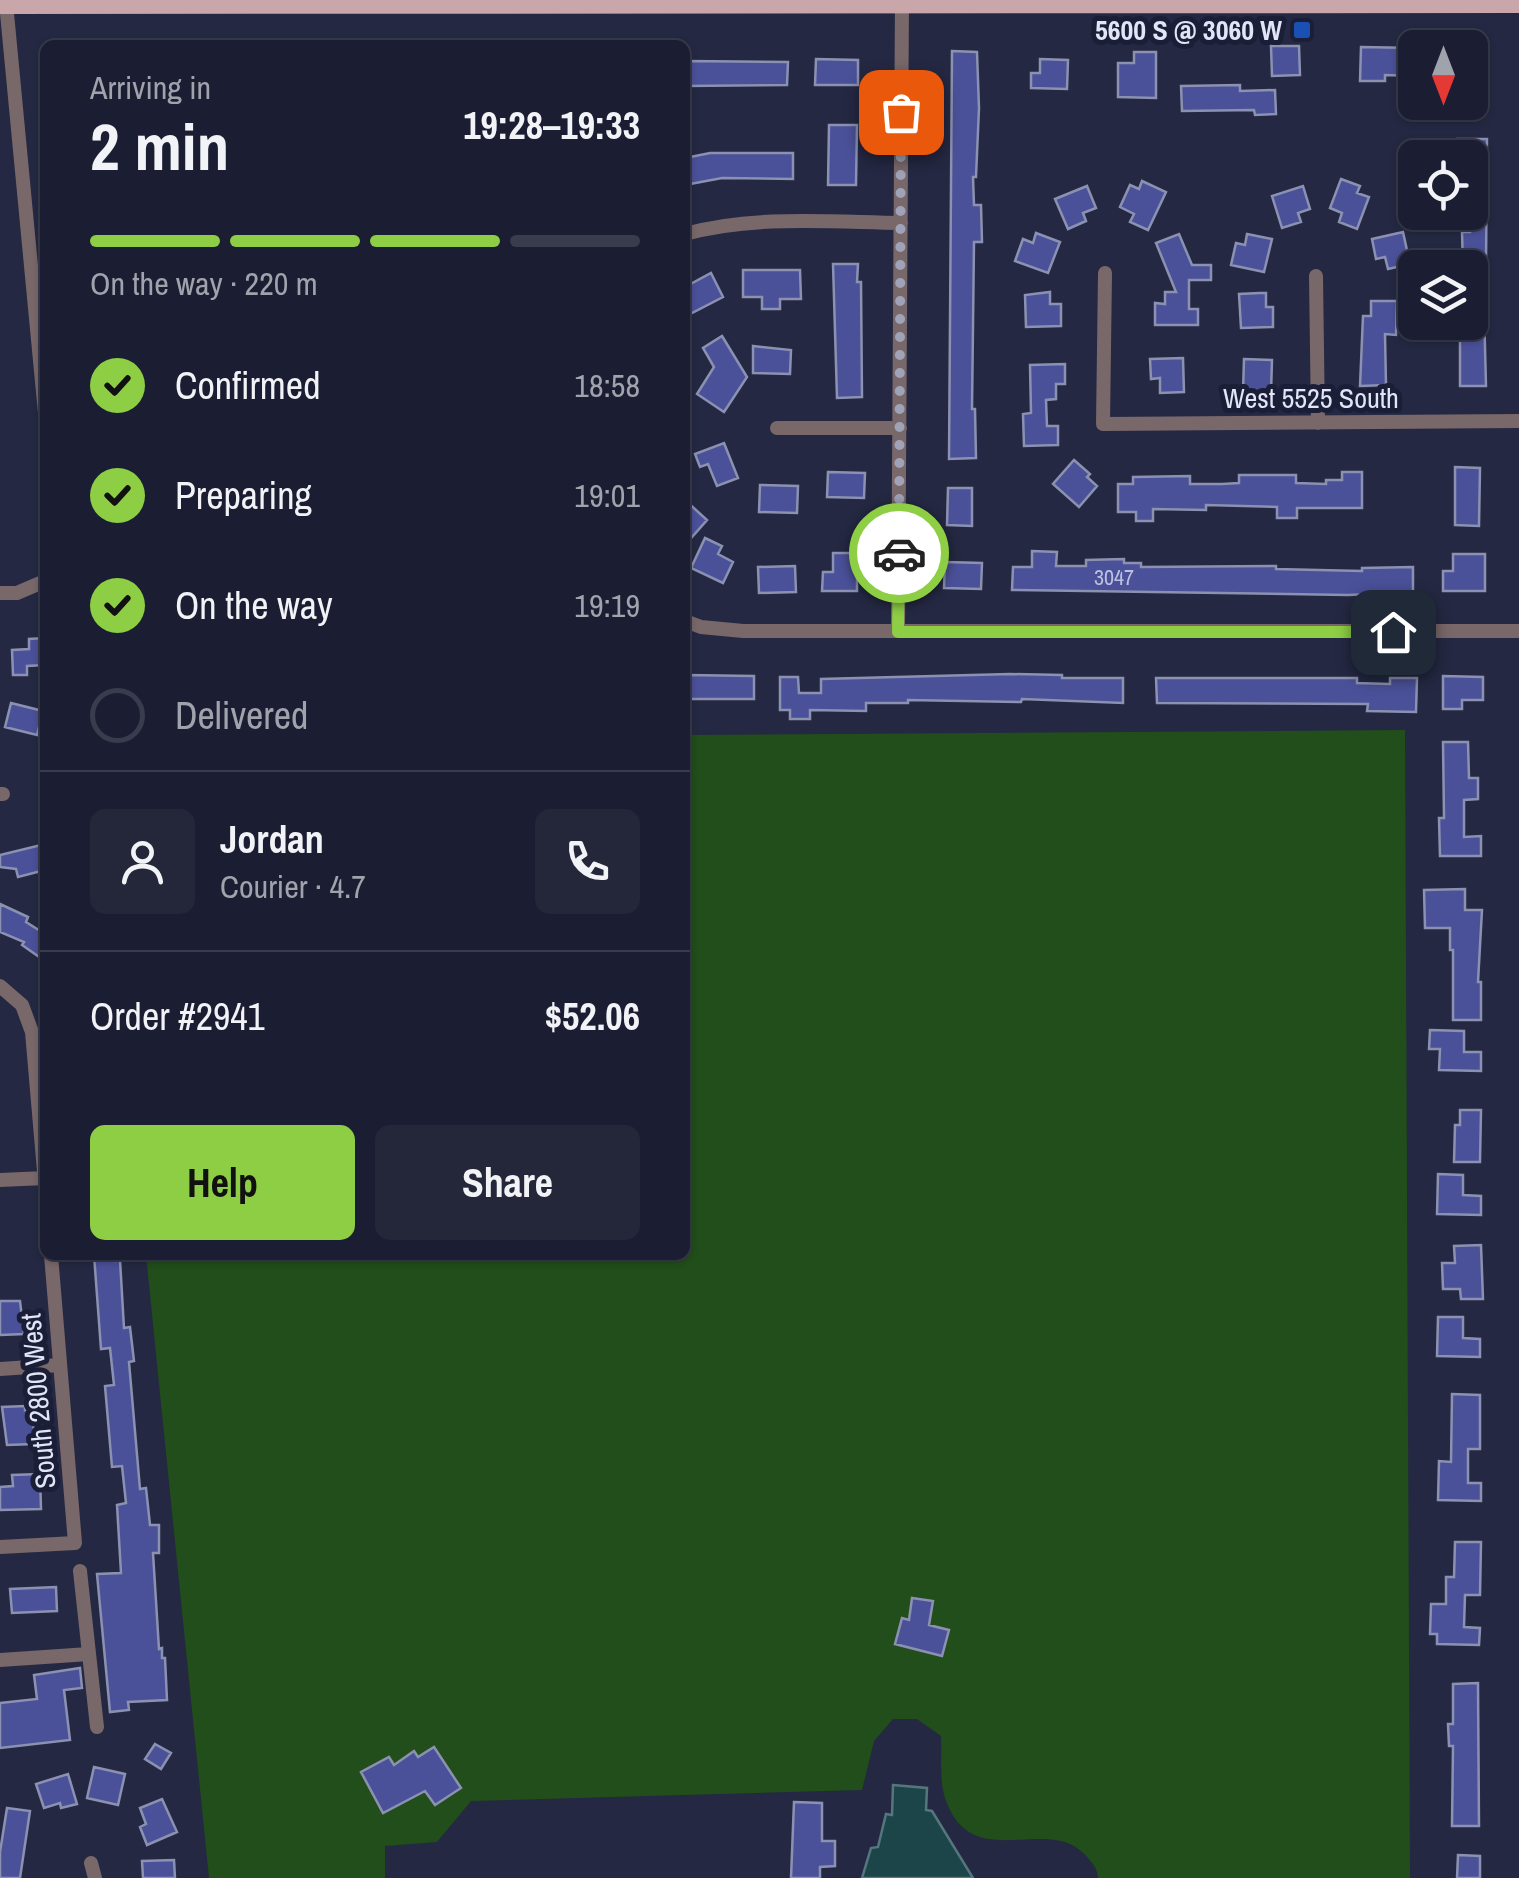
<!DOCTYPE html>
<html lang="en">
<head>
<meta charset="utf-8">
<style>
	:root { --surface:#1b1e32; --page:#24273a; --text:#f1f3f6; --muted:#a0a2ac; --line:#393c4d; --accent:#8dce44 }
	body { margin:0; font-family:"Archivo Narrow",sans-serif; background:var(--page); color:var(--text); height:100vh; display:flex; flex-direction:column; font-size:38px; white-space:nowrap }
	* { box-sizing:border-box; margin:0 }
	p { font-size:32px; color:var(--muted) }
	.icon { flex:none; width:55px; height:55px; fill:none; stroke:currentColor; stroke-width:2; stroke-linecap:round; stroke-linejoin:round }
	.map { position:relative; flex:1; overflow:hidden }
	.side { position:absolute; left:40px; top:40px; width:650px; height:1220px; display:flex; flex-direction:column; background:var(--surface); border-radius:15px; box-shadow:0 2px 8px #0004,0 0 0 2px var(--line) }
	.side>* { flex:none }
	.needle { width:65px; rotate:180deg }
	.fabs { position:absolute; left:1398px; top:30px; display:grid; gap:20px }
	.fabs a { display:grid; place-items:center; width:90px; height:90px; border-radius:15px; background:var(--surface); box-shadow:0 2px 8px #0004,0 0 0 2px var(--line); font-size:50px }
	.pin { position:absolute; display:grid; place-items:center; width:85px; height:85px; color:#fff; margin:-42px; border-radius:20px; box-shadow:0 5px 15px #0006 }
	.courier { position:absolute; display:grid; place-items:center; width:100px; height:100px; margin:-50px; border:8px solid #8dce44; border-radius:50%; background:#fff; color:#222; box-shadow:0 2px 12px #0007 }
	.summary em { font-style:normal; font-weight:700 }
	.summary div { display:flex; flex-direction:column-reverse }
	.summary { display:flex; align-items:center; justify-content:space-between; height:170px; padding:0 50px }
	h1 { font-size:65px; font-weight:700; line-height:75px }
	.bar { display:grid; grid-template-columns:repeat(4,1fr); gap:15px 10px; align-content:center; height:120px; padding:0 50px }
	.bar i { height:12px; border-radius:8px; background:var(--line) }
	.bar .selected { background:var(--accent) }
	.bar p { grid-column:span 4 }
	.line { display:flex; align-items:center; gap:25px; padding:0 50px; border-top:2px solid var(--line) }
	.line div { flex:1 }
	.round { display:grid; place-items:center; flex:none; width:105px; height:105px; border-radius:15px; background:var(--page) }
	ol { padding:0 50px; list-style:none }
	li { display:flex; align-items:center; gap:30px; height:110px }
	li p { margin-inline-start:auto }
	li .icon { padding:10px; border-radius:50%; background:var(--accent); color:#111; stroke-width:4 }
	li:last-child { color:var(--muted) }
	li i { width:55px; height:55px; border:5px solid var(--line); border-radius:50% }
	.cta { display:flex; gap:20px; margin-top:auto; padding:20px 50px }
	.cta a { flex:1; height:115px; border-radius:15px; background:var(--accent); color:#111; font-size:40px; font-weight:700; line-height:115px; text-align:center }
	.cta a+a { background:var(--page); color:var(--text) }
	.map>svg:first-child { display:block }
</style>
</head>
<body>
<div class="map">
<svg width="1519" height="1878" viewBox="0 0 1519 1878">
	<rect width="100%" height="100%" fill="#242842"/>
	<!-- green -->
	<path fill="#214e1a" d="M1405,730l5,1148h-312c-1,-10 -4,-13 -10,-20 -38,-48 -116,20 -143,-60 -6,-18 -3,-44 -4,-62l-24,-17h-24l-19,22 -12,49 -391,11 -34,41 -52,4v32h-176l-63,-623h539v-520z"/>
	<!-- water -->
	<path fill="#1c4549" stroke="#57757d" stroke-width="2.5" d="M893,1785l34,3 -1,22 6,1 41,67h-111l9,-30 7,-1 8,-33 6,1z"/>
	<!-- building -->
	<path fill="#4b5199" stroke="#8b91b1" stroke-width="2.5" d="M1271,46h28l1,29 -28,1z
		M1361,47l54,1v28l-30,-1v6h-25z
		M952,51l25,1 2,56 -3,69h-3l1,28h7l1,37h-8l-2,167h3l1,49 -27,1z
		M1134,52h22v46l-38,-1v-34h16z
		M816,59l42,1v25h-43z
		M1040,59l28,1 -1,29 -36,-1v-15h9z
		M685,61l103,1 -1,23 -102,1z
		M1240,85v6l35,-1 1,24 -21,1 -1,-5 -72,1 -1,-25z
		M829,125h28l-1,60h-28z
		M1457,139h30l-1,128h-23l-1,-35h8v-74h-13z
		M710,153h83v26l-71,-1 -37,7v-27z
		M1341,179l19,7 -3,7 12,4 -12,32 -18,-7 3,-9 -12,-5z
		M1142,181l24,11 -18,38 -18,-8 4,-8 -14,-7 10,-22 9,4z
		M1087,186l9,22 -13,5 3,8 -18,8 -13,-30z
		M1303,186l7,23 -12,4 3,9 -19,6 -10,-32z
		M1403,232l7,32 -22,5 -3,-12 -9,2 -4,-20z
		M1036,233l24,9 -12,31 -33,-12 8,-22 10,4z
		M1179,234l13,31h19v15h-22v29h9v16h-43v-22l10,1v-12h11l-20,-49z
		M1247,234l25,5 -8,33 -33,-7 5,-22 9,2z
		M833,264h25l-1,18h4l1,115 -25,1z
		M743,270h57l1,29h-21v10h-18v-12h-19z
		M711,273l12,24 -33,17 -5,-10v-17z
		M1050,292v12h11v22l-35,1 -1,-32z
		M1260,293h6v14h7v20l-32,1 -2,-34z
		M1371,301h26l-1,34 -11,-1 1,51 -26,1 3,-70h8z
		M1470,308h14l2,78h-26v-64h10z
		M722,336l25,41 -23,35 -27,-18 17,-27 -11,-19z
		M753,346l38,4 -1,24 -37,-1z
		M1183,358l1,34 -24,1v-15l-9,1 -1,-20z
		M1244,359l28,1 -1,33 -28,-1z
		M1065,364v20h-9v15l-10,1 1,26h11v19l-34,1 -1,-32 8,-1 -1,-48z
		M724,443l14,35 -21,8 -9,-22 -8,3 -5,-13z
		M1074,460l16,14 -3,3 10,9 -18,21 -26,-23z
		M1455,467l25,1 -1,58 -24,-1z
		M828,472l37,1 -1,25 -37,-1z
		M1342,472h20v36h-65v10h-20v-11l-71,-2v5l-53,-1v12h-17v-9h-18v-28h15v-7l57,-1v8h32l17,-1v-8h57v8l30,1v-4h16z
		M760,485l38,1 -1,27 -38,-1z
		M948,488h24v38l-25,-1z
		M685,500l22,20 -22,25z
		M705,538l17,8 -4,8 15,8 -10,21 -32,-15z
		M1032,551l25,1 -1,14h30v-6l38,-1v4h17v4l135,-1v3l86,2v-3l51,-1v25l-65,3 -336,-5 1,-23h19z
		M833,553h24v38h-35l1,-19h10z
		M1453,554h32v37h-42v-20h10z
		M945,562l37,1 -1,26 -37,-1z
		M795,566l1,26 -37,1 -1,-26z
		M45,638v27l-18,1v9h-14l-1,-25 17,-1v-10z
		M1010,674l52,1v3h61v25l-101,-4 -1,3 -113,-2v3h-42v8l-56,-1v9h-20v-9h-10v-33h18l1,16h22v-14z
		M685,675l69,1v23h-69z
		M1443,676l40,1v23h-21v9h-19z
		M1156,678h201v5l33,1v-6h27l-1,34 -49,-1 1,-7 -211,-1z
		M11,703l32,8 -6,24 -32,-8z
		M1443,742h25l1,36h9v21l-14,1v37l17,-1v20h-41l-1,-38h5z
		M45,844v26l-27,7 -2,-8 -16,-2v-12z
		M1465,889v21h17l-4,72h3v38h-28v-70h-3v-22h-25l-1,-38z
		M0,904l28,13 -2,5 19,12v27l-23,-16 2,-3 -24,-10z
		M1430,1030l34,1v21h17v19l-42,-1 1,-21h-11z
		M1460,1110h21l-1,52h-26l1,-37h5z
		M1438,1174l25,1v20l18,1v19l-44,-1z
		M1481,1245l2,54h-22l-1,-10h-17l-1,-26h13l-1,-17z
		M94,1255h22v6l4,-1 4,68 6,-1 4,34 -5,1 11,127 6,-1 4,37h9v28h-6l6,96 3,-1v10h3l2,42 -39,2 1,8 -19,2 -13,-138 24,-1 -4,-68 9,-2 -4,-37 -10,1 -7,-81 9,-1 -4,-37 -9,1z
		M0,1301h20l4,33 -24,1z
		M1438,1317h25v21l17,1v18l-43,-1z
		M1452,1394l28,1v54h-12v34h13v18l-43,-1 1,-39 12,1z
		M25,1406v4l8,-1 1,35 -27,1 -5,-38z
		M40,1474l1,35 -41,1v-23l13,-1 -1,-11z
		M1455,1542h26l-1,53h-15l-1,32 16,1 -1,17 -42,-1v-10h-7l1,-30h15v-27h8z
		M56,1587l1,24 -45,2 -2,-24z
		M912,1598l21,3 -4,24 20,5 -7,26 -47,-12 7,-26 7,2z
		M80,1668l2,20 -18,2 6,50 -70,8v-45l37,-4 -3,-24z
		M1478,1683l1,143h-27l1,-80h-4l-1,-22h5v-40z
		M155,1744l16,9 -10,16 -16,-10z
		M434,1747l27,41 -26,17 -10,-14 -42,22 -22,-41 28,-15 5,8 20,-14 4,6z
		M94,1767l31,7 -7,31 -31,-7z
		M68,1774l9,30 -16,4 -1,-5 -16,5 -8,-24z
		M162,1799l15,33 -30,13 -7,-18 6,-3 -6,-16z
		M794,1802l28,1v38h13v25l-15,1v11h-29z
		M7,1808l23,3 -10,67h-20v-26z
		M1458,1855l22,1v22h-23z
		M174,1860l1,18h-32l-1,-17z"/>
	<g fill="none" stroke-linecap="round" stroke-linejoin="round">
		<!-- street -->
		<path stroke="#79686a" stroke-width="14" d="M6,3l39,410
			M685,234c69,-19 145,-12 216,-11
			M1105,273l-2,151 416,-3
			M1316,276l2,147
			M777,428h123
			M0,593h17l28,-12
			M685,621l16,6 42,4h776
			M898,631l4,-631
			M0,794h3
			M0,986l22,19 10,27 13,151
			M0,1180l45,-2
			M0,1369l60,-4
			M0,1547l75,-4 -24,-288
			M80,1571l17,156
			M0,1660l89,-6
			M91,1863l4,15"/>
		<!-- primary -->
		<path stroke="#c8a6a9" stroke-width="22" d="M0,3l1519,-1"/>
	</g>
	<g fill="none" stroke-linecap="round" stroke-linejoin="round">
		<!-- done -->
		<path stroke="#a0a3b8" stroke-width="10" stroke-dasharray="0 18" d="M899,553l2,-441"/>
		<!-- route -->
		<path stroke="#8dce44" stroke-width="12" d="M899,553l-1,79h495"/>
	</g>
	<!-- markers -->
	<rect fill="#1a4fb4" stroke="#1b1e37" stroke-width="4" x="1292" y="20" width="20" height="20" rx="5"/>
	<g text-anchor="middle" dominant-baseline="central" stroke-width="10" stroke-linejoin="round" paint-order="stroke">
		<!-- number labels -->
		<g font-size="22" fill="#bcc0e0">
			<text x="1114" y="577">3047</text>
		</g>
		<!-- poi labels -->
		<g font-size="28" font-weight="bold" fill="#e2e5f7" stroke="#1b1e37" text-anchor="end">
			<text x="1282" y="30">5600 S @ 3060 W</text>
		</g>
		<!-- street labels -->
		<g font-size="28" fill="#e2e5f7" stroke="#1b1e37">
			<text x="1311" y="398">West 5525 South</text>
			<text transform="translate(38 1401) rotate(-95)">South 2800 West</text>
		</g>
	</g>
</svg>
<div class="fabs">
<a><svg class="needle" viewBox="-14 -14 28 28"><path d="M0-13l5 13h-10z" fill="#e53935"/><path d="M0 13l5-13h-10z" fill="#a0a2ac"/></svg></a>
<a><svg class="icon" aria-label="locate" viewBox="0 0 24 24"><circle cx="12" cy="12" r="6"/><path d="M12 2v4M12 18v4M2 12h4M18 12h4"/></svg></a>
<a><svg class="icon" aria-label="layers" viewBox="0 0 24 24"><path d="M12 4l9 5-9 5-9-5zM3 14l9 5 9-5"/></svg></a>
</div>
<div class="pin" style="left:901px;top:112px;background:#ea580c"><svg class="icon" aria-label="bag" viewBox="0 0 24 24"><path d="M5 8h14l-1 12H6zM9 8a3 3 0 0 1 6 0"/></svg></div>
<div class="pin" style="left:1393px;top:632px;background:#1f2937"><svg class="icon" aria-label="home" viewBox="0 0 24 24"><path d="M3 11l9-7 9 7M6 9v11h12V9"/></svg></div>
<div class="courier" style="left:899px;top:553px"><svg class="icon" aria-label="car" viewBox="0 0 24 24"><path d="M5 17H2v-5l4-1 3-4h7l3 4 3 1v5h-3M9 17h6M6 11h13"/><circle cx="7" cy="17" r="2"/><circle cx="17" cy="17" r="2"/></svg></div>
<section class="side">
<div class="summary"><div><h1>2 min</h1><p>Arriving in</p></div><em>19:28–19:33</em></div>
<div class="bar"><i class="selected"></i><i class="selected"></i><i class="selected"></i><i></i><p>On the way · 220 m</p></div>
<ol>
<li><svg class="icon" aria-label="check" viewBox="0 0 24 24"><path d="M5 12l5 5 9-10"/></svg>Confirmed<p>18:58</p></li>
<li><svg class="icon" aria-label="check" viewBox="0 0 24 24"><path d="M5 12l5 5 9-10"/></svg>Preparing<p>19:01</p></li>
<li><svg class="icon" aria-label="check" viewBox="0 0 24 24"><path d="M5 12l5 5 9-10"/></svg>On the way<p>19:19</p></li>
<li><i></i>Delivered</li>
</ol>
<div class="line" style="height:180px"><a class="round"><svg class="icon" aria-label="person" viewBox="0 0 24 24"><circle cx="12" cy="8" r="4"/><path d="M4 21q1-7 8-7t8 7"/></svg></a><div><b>Jordan</b><p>Courier · 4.7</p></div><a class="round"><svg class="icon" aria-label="phone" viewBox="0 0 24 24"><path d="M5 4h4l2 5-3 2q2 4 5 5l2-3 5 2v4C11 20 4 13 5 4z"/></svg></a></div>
<div class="line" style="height:130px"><div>Order #2941</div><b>$52.06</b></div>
<div class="cta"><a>Help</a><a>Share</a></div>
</section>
</div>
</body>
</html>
